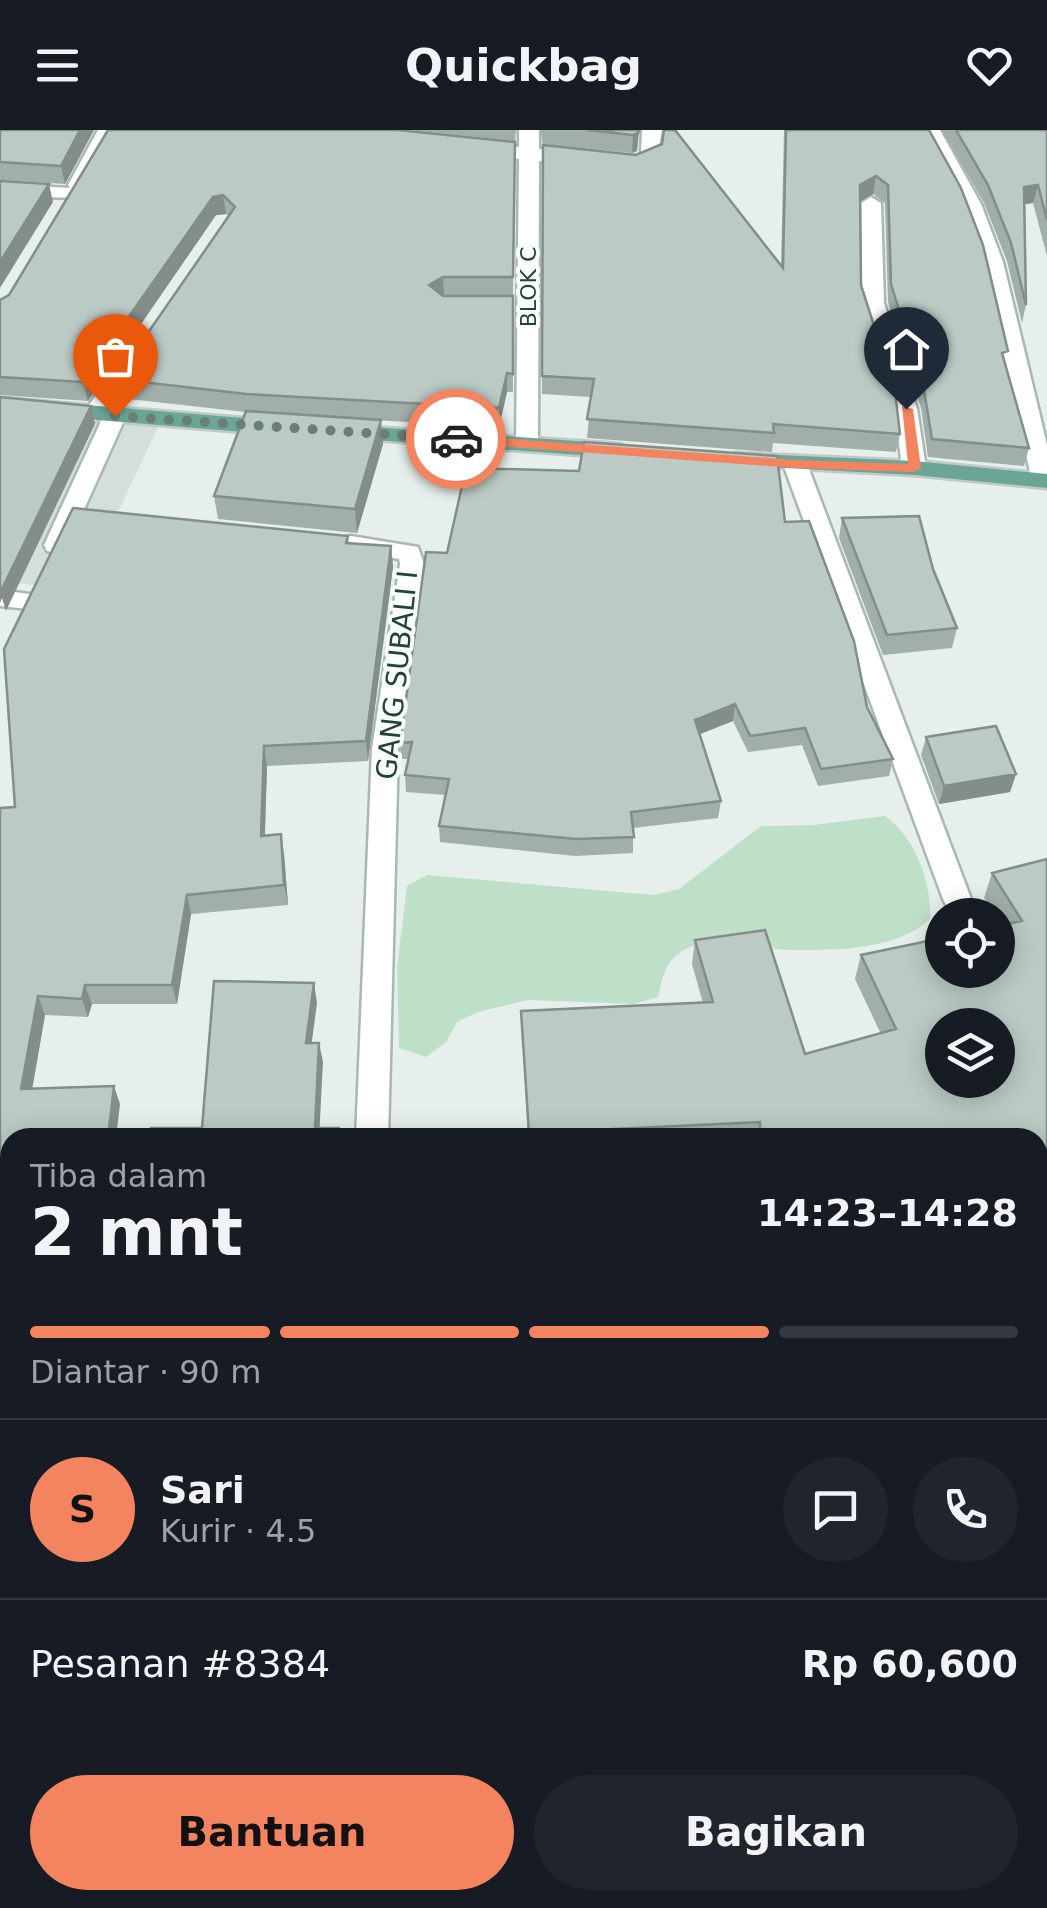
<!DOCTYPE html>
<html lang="id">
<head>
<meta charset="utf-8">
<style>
	:root { --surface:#171b24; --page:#20242c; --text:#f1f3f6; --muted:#9ea1a6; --line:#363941; --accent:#f4845f }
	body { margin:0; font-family:"DejaVu Sans",sans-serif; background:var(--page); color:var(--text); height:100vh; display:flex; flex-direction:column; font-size:38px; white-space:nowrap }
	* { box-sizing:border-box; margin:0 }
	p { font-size:32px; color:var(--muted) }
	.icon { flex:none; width:55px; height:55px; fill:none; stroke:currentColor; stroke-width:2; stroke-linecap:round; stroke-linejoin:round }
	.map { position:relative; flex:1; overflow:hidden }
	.panel { position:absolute; left:0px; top:998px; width:1048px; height:782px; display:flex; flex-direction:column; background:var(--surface); border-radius:30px 30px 0 0; box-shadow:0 5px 25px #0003 }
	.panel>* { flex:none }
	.tools { position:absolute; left:925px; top:768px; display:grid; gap:20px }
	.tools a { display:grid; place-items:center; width:90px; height:90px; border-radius:50%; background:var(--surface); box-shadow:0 5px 25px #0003; font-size:50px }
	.pin { position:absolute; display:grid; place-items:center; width:85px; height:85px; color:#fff; margin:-102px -42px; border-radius:50% 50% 50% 0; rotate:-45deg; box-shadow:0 0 10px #0007 }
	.pin .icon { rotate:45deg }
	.courier { position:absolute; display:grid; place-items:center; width:100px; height:100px; margin:-50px; border:8px solid #f4845f; border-radius:50%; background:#fff; color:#222; box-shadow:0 2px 12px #0007 }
	.overview em { font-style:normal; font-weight:700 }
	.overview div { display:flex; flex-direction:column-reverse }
	.overview { display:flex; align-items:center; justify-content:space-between; height:170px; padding:0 30px }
	h1 { font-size:65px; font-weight:700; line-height:75px }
	.bar { display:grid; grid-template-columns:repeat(4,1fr); gap:15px 10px; align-content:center; height:120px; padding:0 30px }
	.bar i { height:12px; border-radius:8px; background:var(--line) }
	.bar .selected { background:var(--accent) }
	.bar p { grid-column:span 4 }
	.line { display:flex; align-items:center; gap:25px; padding:0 30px; border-top:2px solid var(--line) }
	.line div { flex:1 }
	.round { display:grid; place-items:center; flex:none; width:105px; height:105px; border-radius:52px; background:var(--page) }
	.button { display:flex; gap:20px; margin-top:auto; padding:20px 30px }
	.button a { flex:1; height:115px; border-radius:60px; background:var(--accent); color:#111; font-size:40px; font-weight:700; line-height:115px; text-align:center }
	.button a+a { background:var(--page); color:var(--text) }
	header { display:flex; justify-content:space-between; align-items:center; height:130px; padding:0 30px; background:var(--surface); font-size:45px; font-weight:700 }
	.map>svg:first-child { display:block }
</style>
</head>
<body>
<header><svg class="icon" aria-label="menu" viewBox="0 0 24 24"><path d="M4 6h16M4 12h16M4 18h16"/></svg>Quickbag<svg class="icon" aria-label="heart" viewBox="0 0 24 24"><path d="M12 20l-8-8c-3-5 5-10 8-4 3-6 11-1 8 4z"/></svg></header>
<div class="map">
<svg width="1047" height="1778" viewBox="0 0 1047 1778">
	<rect width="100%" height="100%" fill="#e6efeb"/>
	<!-- built -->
	<path fill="#d4dfda" d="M0,272l163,14 -82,175 -81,-10z"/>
	<!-- green -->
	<path fill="#bfe0c8" d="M885,686c30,21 47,67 45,103 -34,32 -95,31 -140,31 -37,0 -89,-24 -119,11 -8,9 -10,24 -13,36l-24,7 -106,-4 -50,12 -21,10 -11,20 -20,15 -27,-9 -2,-80 10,-82 20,-11 227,20 25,-6 82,-63 53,-1z
		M10,1110v107h-10v-106z
		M1047,1684v94h-532l26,-8h497v-83z"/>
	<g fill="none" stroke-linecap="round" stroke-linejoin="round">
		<defs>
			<path id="minor" d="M98,0h20l-30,55 -8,5v8l-80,-2v-12l70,4 -2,-3z
				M519,0h20v19l93,8 9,-3 1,-24h20l-5,31 -23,8 -95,-8 -1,283 -11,7 -11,-7 3,-285 -46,-4 -10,-6 10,-6 46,4z
				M920,0h20l41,74 22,58 44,183v43l-11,-2 -4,-5 -49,-219 -22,-58z
				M871,67l10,6 3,100 33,106 9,59 -12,7 -12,-7 -7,-59 -33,-106 -1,-100z
				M140,210l11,7 -44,64h16l3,5 -58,129 -12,8 -9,-2 -3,-6 59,-128 -9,4 -11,-7 49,-72z
				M795,327l12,7 164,435 -4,8 -10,3 -10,-3 -4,-8 -160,-435z
				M351,406l67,11 6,17 -26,185 -10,389h-32l16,-389 28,-185 -1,-5 -57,-9 -3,-6 3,-6z
				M0,460l37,5 3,6 -12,8 -28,-3z
				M1047,1407v36l-9,1v-36z
				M10,1534v120l-10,5v-121z"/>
			<path id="major" d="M0,268l281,23 11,7 -11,7 -281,-23z
				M342,295l278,19 12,7 -12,7 -286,-21 -3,-5z
				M736,323l178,8 133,13v14l-133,-13 -186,-10 -4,-5z"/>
		</defs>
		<!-- minor casing -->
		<use href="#minor" stroke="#a8b8b2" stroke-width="5"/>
		<!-- major casing -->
		<use href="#major" stroke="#c2cac8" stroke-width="5"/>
		<!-- path -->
		<path stroke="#86b3a5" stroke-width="8" stroke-dasharray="6 9" stroke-linecap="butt" d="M0,1072l10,1"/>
		<!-- minor -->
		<use href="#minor" fill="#fff" fill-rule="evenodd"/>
		<!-- major -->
		<use href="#major" fill="#6aa596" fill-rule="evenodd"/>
	</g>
	<!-- wall -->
	<path fill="#a1aea9" d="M0,0h94l-29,54 -65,-4z
		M108,0l407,12 -2,153 -70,1h70v96h-6l-8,35 -127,-7 11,24 -26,89 -139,-14 -4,-23 31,-84 -125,-14 -4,-19 112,-163 -2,-2 -10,1 -128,186 -88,-6v-95l9,-5z
		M409,0h107l-1,11z
		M540,0h99l-2,21 -5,2 -89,-9z
		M784,0h145l76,233 24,85 -5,18 -96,-9 -7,-49 -33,-106 -3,-99 -12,-9 -13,7 1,84 39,149 -4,18 -123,-9 -1,9 -185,-14 4,-41 -49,-3 1,-249 238,121z
		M942,0h105v126l-14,-53 -9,1 2,101 -4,18 -15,-62 -23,-58z
		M842,388l115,110 -5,20 -69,7 -44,-117z
		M785,392l82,185 26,52 -4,17 -71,10 -16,-41 -54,7 -15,-31 -34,13 22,67 -3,17 -85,10v25l-58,3 -135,-14 -1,-16 6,-31 -39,-3 -1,-17 3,-16h-7l-1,-16 47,-190z
		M348,406l1,7 42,3 2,21 -25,194 -101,5 -2,69 19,19 4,51 -97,9 -14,90h-85l-4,13 -43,-2 -13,74 88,15 -110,34v38h-10v-368l15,-1z
		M926,607l90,37 -6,18 -71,12 -18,-49z
		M1047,729v426h-9v-147h-510l-7,-127 182,-8 -11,-39 3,-24 110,114 76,-20 -26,-55 6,-24 140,-29 -3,-7v-4h-3l-11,-17 8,-25z
		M10,1375v138l-10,1v-138z"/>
	<!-- shaded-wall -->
	<path fill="#838d89" d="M80,0h14l-29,54 -4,-18z
		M639,0l-2,21 -5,2 1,-18z
		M876,46l-3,18 -16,9 3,-18z
		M49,54l4,18 -53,86v-26z
		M1038,55l-5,18 -13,2 4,-18z
		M223,65l3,19 -10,1 -128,186 -5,-19 130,-185z
		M443,147l1,18 -15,9v-19z
		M507,243v19l-8,35v-19z
		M91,276l4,18 -89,187 -4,-13 -2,5v-28z
		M381,290l2,24 -26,89 -2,-24z
		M391,416l2,21 -25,194 -2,-20z
		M735,574l-2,17 -40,16 2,-17z
		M264,616l3,20 -3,90 -3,-20z
		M1016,644l-6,18 -71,12 5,-18z
		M281,704l3,20 4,51 -4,-20z
		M187,765l4,19 -14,90 -5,-19z
		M314,853l3,20 -8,60 -3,-20z
		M85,855l7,19 -4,13 -6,-18z
		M38,866l7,19 -16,92 -8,-18z
		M319,913l4,19 -4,76 -4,-10z
		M114,956l6,18 -4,34h-8z
		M1047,1330l-8,13h-1v-11z
		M1047,1615v10l-9,3v-11z"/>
	<!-- building -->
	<path fill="#bbcac4" stroke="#838d89" stroke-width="2.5" fill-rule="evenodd" d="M0,0h80l-19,36 -61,-4z
		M108,0h290l117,12 -2,135h-70l-14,8 14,11h70v78l-6,-1 -8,35 -253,-14 -130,-15 119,-172 -12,-12 -10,2 -130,185 -83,-5v-77l9,-5z
		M587,0h52l-1,3 -5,2z
		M664,0h11l108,138 3,-138h143l32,58 22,57 25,106 -6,2 27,95 -97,-9 -8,-49 -33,-106 -3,-99 -12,-9 -16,9 1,100 34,106 5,43 -127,-10 1,9 -187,-14 7,-40 -52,-3 1,-231 93,10 26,-11z
		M956,0h91v90l-9,-35 -14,2 2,118 -15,-62 -23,-58z
		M0,51l49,3 -49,78z
		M0,267l91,9 -91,187z
		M246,281l135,9 -26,89 -141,-13z
		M584,312l193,14 8,66 24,-1 45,120 13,66 26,52 -72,10 -16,-41 -55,8 -15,-32 -40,16 26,81 -90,11 3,25 -58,2 -137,-13 10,-47 -44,-4 7,-33 -12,1 26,-191 21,1 19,-85 113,3z
		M73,378l275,28 -2,7 45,3 -25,195 -102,5 -3,90 20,-2 3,51 -97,10 -15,90h-87l-3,14 -44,-3 -17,93 93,-3 -6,52h-98v20h-10v-350l15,-1 -11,-158z
		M919,386l14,53 24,59 -70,7 -45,-117z
		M996,596l20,48 -72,12 -18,-49z
		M1047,729v405h-9v-126h-278v-16l-231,11 -8,-122 192,-9 -18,-62 70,-10 40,124 91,-25 -35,-74 81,-17v32h56v-44l24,-5 -30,-48zM942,895h56v55h-56z
		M214,851l100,2 -8,60h13l-4,85h24v10h-189l1,-10h51z
		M1038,1307l9,23 -9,2z
		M10,1375v122l-10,2v-123z
		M1047,1490v125l-9,2v-125z"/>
	<!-- route -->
	<path fill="#f4845f" d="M902,276l11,3 8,59 -7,4 -119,-4 -339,-25 -6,-4 6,-4 339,25 113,4z"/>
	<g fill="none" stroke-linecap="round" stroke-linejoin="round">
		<!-- done -->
		<path stroke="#687f78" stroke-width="10" stroke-dasharray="0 18" d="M115,286l341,23"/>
	</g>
	<g text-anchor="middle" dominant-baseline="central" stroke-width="8" stroke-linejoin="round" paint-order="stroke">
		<!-- far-street labels -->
		<g font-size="22" fill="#24423a" stroke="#f7fbf9">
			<text transform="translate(528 157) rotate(-90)">BLOK C</text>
		</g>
		<!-- street labels -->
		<g font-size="28" fill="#24423a" stroke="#f7fbf9">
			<text transform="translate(397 545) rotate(-84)">GANG SUBALI I</text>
		</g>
	</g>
</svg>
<div class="tools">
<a><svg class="icon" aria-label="locate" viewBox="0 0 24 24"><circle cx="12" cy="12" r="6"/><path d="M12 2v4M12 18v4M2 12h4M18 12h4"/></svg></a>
<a><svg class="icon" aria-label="layers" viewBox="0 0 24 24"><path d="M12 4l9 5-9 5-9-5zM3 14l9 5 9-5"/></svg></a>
</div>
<div class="pin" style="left:115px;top:286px;background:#ea580c"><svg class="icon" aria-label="bag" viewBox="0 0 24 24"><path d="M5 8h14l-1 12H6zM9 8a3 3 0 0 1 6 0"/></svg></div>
<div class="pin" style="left:906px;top:279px;background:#1f2937"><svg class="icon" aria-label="home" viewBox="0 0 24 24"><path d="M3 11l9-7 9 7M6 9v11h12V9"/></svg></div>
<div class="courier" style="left:456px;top:309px"><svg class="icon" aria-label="car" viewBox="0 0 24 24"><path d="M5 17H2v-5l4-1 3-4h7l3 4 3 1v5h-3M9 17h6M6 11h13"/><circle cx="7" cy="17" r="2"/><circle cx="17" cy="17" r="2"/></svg></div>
<section class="panel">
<div class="overview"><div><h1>2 mnt</h1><p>Tiba dalam</p></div><em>14:23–14:28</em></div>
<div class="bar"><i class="selected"></i><i class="selected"></i><i class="selected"></i><i></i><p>Diantar · 90 m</p></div>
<div class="line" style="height:180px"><b class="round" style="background:var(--accent);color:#111">S</b><div><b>Sari</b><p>Kurir · 4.5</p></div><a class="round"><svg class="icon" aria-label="chat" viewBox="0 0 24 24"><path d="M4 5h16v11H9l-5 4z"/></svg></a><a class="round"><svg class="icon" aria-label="phone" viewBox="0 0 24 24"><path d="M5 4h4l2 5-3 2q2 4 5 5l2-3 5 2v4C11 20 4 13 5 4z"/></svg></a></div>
<div class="line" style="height:130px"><div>Pesanan #8384</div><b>Rp 60,600</b></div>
<div class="button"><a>Bantuan</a><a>Bagikan</a></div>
</section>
</div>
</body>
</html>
